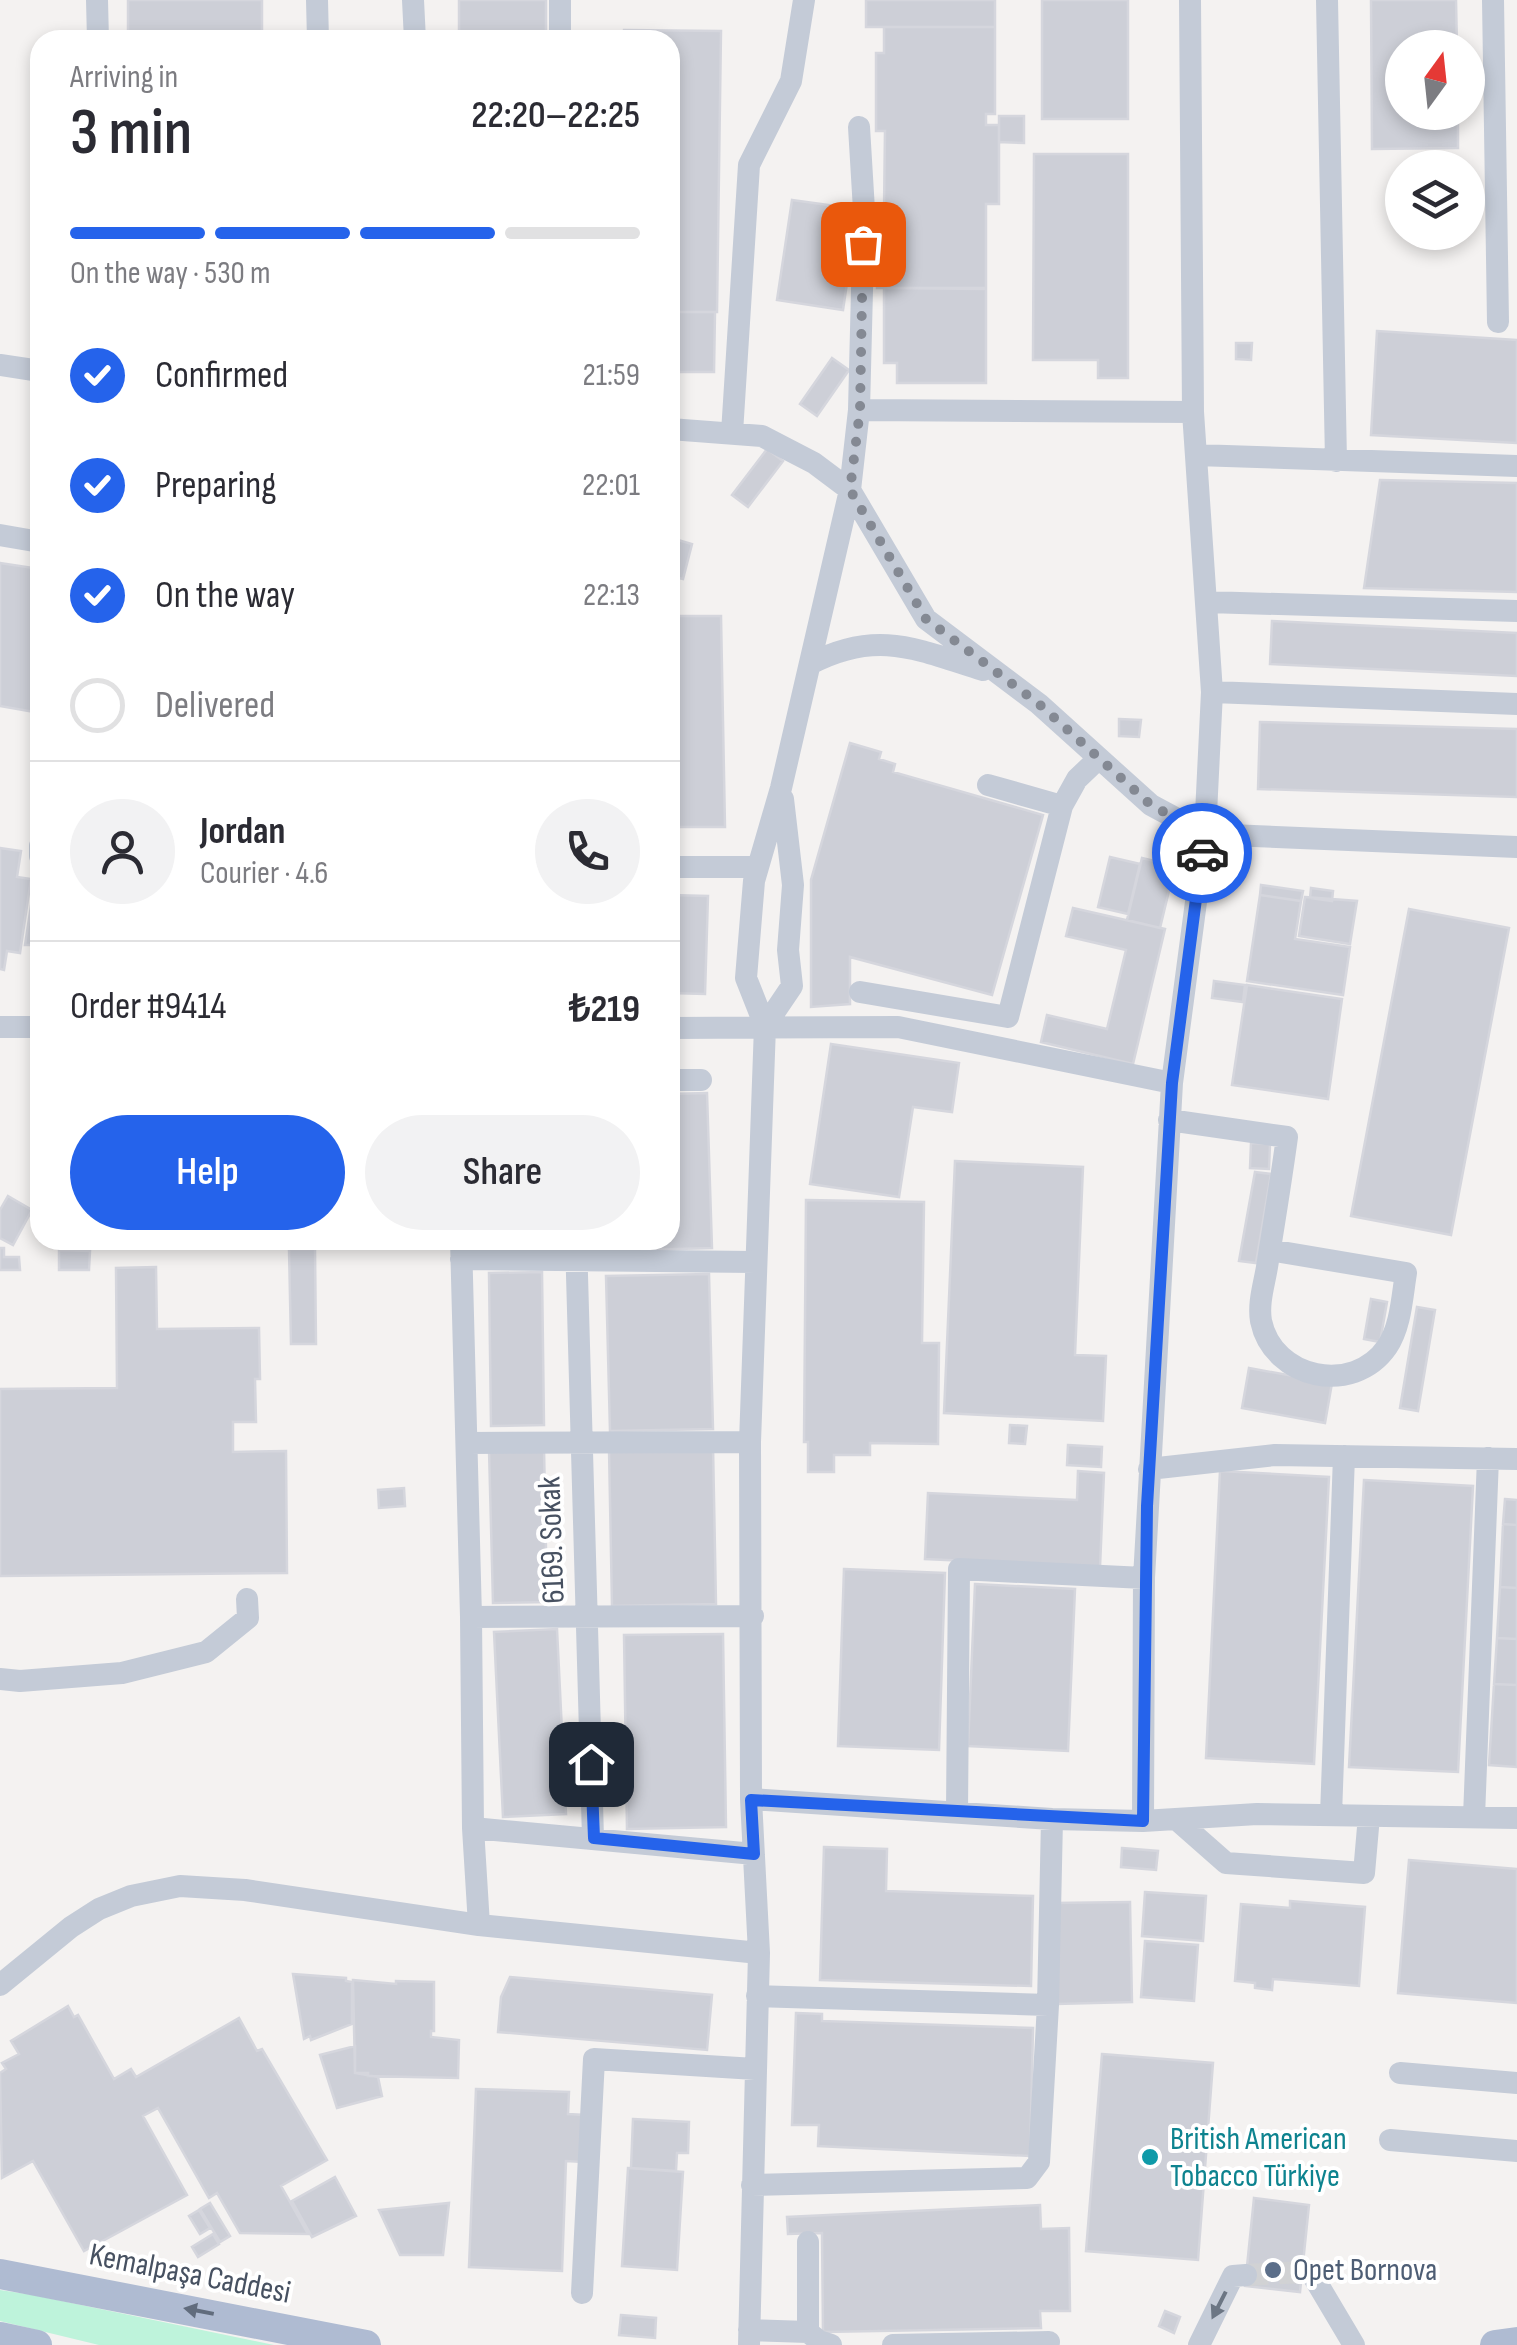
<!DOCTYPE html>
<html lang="en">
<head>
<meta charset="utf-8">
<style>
	:root { --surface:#fff; --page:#f2f2f3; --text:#2b2b33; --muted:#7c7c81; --line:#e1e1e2; --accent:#2563eb }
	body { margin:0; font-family:"Sofia Sans Condensed",sans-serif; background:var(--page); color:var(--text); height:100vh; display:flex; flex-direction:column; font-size:38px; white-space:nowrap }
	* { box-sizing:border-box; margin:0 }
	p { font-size:32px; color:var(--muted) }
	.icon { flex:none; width:55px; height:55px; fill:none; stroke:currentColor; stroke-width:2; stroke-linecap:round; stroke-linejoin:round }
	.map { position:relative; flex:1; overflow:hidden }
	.details { position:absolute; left:30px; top:30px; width:650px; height:1220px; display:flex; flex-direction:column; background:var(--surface); border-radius:30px; box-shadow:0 5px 15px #0003 }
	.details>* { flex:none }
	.needle { width:65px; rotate:15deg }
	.tools { position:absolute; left:1385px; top:30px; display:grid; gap:20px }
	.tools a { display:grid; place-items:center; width:100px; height:100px; border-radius:50%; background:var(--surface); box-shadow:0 5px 15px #0003; font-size:50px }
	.pin { position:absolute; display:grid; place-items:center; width:85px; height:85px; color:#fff; margin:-42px; border-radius:20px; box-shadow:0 5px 15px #0006 }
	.courier { position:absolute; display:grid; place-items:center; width:100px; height:100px; margin:-50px; border:8px solid #2563eb; border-radius:50%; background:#fff; color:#222; box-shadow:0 2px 12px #0007 }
	.headline em { font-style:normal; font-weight:600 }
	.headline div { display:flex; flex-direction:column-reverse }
	.headline { display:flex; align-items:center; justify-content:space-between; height:170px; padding:0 40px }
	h1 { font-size:65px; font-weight:600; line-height:75px }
	.bar { display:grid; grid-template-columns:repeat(4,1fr); gap:15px 10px; align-content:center; height:120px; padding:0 40px }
	.bar i { height:12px; border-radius:8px; background:var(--line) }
	.bar .current { background:var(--accent) }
	.bar p { grid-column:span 4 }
	.line { display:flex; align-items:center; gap:25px; padding:0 40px; border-top:2px solid var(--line) }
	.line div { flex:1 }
	.round { display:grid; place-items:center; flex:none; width:105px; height:105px; border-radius:52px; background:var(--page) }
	ol { padding:0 40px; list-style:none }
	li { display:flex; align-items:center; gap:30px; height:110px }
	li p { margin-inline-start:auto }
	li .icon { padding:10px; border-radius:50%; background:var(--accent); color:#fff; stroke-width:4 }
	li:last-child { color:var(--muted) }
	li i { width:55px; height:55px; border:5px solid var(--line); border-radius:50% }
	.primary-button { display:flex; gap:20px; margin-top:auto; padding:20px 40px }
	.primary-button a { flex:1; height:115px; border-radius:60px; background:var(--accent); color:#fff; font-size:40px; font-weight:600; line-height:115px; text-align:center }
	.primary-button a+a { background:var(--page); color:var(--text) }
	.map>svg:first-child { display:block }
</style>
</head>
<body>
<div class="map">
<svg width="1517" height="2345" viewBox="0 0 1517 2345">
	<rect width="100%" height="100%" fill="#f4f2f1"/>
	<!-- green -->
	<path fill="#bef3db" d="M0,2290l33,5 241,50h-175l-99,-24z"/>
	<!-- building -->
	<path fill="#cdcfd7" stroke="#d5d6dd" stroke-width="2.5" d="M128,0h134v40h-134z
		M459,0h87v40h-87z
		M866,0h129v27h-129z
		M1042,0h86v119h-86z
		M1371,0h85l1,48h-55v64h56v36l-86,1z
		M884,27h111v87h-9v11h13v79h-13v84h-109v-79h7l1,-78h-9v-78h8z
		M624,30l97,1 -4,281h-47v-272h-47z
		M999,116h25v27l-25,-1z
		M1034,154h94v224h-30v-18h-65z
		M792,200l66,9 -15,101 -66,-10z
		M884,288l102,1v94h-89v-20h-13z
		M670,312h45l-1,60h-44z
		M1377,331l140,9v103l-146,-8z
		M1236,343h16l-1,17 -15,-1z
		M832,358l17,12 -32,46 -17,-12z
		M767,449l16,12 -35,46 -16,-12z
		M1380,480l137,3v109l-153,-4z
		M678,540l14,4 -9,35 -13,-3z
		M0,563l40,6v144l-40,-7z
		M670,616h51l4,211h-55z
		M1272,621l245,12v43l-247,-12z
		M1119,719l22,1 -2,17 -20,-1z
		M1260,722l257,7v68l-259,-8z
		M850,743l31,9 -2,7 16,5 -2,8 150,43 -51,180 -142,-38v47l-39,3v-127z
		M0,848l21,3 -4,26 14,2 -11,74 -13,-2 -3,19 -4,-1z
		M1110,857l30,7 -12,50 -30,-7z
		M1142,858l33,8 -15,62 -33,-8z
		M37,867h3v78h-15z
		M1261,885l42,6 -2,10 -41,-6z
		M1311,888l22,3 -1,10 -22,-3z
		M670,895l38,1 -3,98 -35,-1z
		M1260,895l41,6 -6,38 55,8 -7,48 -96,-14z
		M1305,897l52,4 -7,43 -51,-8z
		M1073,908l92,21 -32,135 -92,-22 6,-27 60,14 19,-79 -60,-14z
		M1409,909l100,19 -58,307 -100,-19z
		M1214,981l31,4 -2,17 -31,-4z
		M1247,985l95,14 -14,100 -96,-14z
		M831,1044l128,19 -7,49 -39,-5 -14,90 -89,-13z
		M707,1093l5,155 -105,3v-11h63v-146z
		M1251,1143l19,1 -1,25 -19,-1z
		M955,1161l128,6 -8,188 31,1 -3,65 -159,-8z
		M1255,1172l16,2 -15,89 -17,-2z
		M8,1196l24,14 -19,35 -13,-7v-28z
		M806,1200l118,2 -2,141h17l-1,101 -68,-1v12h-36v17h-26v-30h-4z
		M280,1240h33v5h-33z
		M0,1248h4v9h15l1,13h-20z
		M289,1249h26l1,95h-25z
		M59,1250l31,1 -1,19h-30z
		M156,1267l1,62 102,-1 1,51h-5l1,43h-23v30l53,-1 1,122 -287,3v-187l117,-1 -1,-120z
		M542,1272l2,153 -53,1 -2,-153z
		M709,1274l4,155 -103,2 -4,-155z
		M1371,1299l16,3 -7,40 -16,-3z
		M1417,1307l18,3 -17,101 -18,-3z
		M1249,1368l83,15 -7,40 -83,-15z
		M1010,1425l17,1 -2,18 -16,-1z
		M1068,1445l34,2 -1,20 -34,-2z
		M713,1446l3,158 -104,2 -3,-158z
		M544,1448l3,154 -54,1 -4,-154z
		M1078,1471l26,2 -4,94 -175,-8 3,-66 149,7z
		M1220,1471l109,6 -15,287 -108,-6z
		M1364,1480l109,6 -15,286 -109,-5z
		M404,1488l1,18 -26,2 -1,-18z
		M1505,1499l12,1v25l-14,-1z
		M1503,1524l14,1v63l-17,-1z
		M844,1569l101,4 -6,177 -101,-4z
		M975,1584l100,5 -7,162 -100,-5z
		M1500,1587l17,1v51l-20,-1z
		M557,1629l9,185 -63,3 -9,-185z
		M723,1634l3,193 -99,2 -3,-194z
		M1497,1638l20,1v46l-23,-1z
		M1494,1684l23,1v82l-28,-2z
		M824,1847l63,2 -1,42 147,5 -2,90 -211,-6z
		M1122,1848l36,3 -2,19 -35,-3z
		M1409,1860l108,9v134l-119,-10z
		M1145,1892l61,4 -3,45 -61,-5z
		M1290,1901l75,6 -6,79 -86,-7 -1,11 -17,-2v-5l-20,-2 6,-77 49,4z
		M1130,1902l2,100 -75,2 -2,-101z
		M1145,1941l53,4 -4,56 -53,-4z
		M293,1974l53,4v3l6,1v42l-41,16 -1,-4 -6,3z
		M510,1977l202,18 -5,55 -209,-18 3,-35z
		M353,1980l43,4v-3l38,1v49h-3v6l28,3 -1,38 -90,-2v-3h-13z
		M68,2006l6,11 4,-2 36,64 17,-10 5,8 103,-59 18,33 5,-2 65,111 -46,26 27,48 -68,-1 -23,-40 -8,5 -51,-90 -15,8 44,79 -103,56 -51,-90 -31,17 -2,-105 6,-4 -4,-6 17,-9 -8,-13z
		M796,2013l26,1v7l211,7 -3,128 -212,-10 1,-21h-27z
		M355,2046v27l23,4 4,19 -45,12 -17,-53z
		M1102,2054l111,9 -15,197 -112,-9z
		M476,2089l93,3 -1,22 17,1 -2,47 -17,-1 -4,110 -93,-4z
		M633,2119l56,3 -1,31h-11l-1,18 -45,-3z
		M628,2168l55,4 -6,98 -55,-4z
		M335,2177l21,39 -44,21 -20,-36z
		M1254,2198l55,7 -9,87 -55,-6z
		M210,2203l20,33 -10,6 -20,-33z
		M449,2203l-6,52h-43l-21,-45z
		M1040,2205l1,24 28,-1 1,83h-30l1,17 -218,4 -1,-99 -34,1 -1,-17z
		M199,2210l11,18 -10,6 -11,-18z
		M213,2234l6,10 -21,13 -6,-10z
		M1165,2311l15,6 -6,16 -15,-7z
		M621,2315l35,3 -1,20 -36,-3z"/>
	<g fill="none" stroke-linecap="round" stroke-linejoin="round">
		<!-- minor-tunnel -->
		<path stroke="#d1d2d4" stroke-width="22" stroke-dasharray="22 11" stroke-linecap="butt" d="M1246,2275l56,-3"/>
		<!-- minor -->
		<path stroke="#c4cbd7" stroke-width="22" d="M97,0l1,40
			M317,0l1,40
			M413,0l2,40
			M560,0v40
			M1327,0l9,461
			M1493,0l5,322
			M0,365l40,6
			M859,410l334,2
			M670,429l92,7 52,27 36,27 76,129 113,85 112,101 54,29 312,13
			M732,433l17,-268 42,-84 13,-81
			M1196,455l321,11
			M0,535l40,7
			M1207,602l310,9
			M810,664c67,-35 106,-15 173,6
			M1212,692l305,12
			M988,785l74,21
			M40,846v10
			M670,867h88
			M860,992l148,25 54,-211 15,-27 22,-21
			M765,1026l27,-40 -4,-36 5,-65 -10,-86
			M0,1027h40
			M670,1028l228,-1 274,56
			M670,1080h31
			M1169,1120l118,17c-6,44 -13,87 -20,130 -3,18 -9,36 -6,54 12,58 92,75 126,26 14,-21 15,-50 19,-74l-136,-23
			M461,1240l10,377 2,211 6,97
			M576,1240l17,598
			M461,1259l294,3
			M467,1443l283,-1
			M1149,1469l126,-14 242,4
			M471,1617l282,-1
			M0,1679l20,2 102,-8 84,-21 42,-34 -1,-19
			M751,1799l301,20 91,2 114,-7 260,4
			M957,1812l2,-243 185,9
			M1331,1815l13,-359
			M1474,1817l14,-359
			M1176,1819l50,44 138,10 5,-57
			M1143,1821l1,-243 28,-495 33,-249 7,-142 -19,-280 -3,-412
			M473,1828l281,26
			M0,1985l71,-58 28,-18 32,-13 49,-10 65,4 234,35 280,28
			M757,1996l291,9
			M1400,2073l117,10
			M1390,2140l127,11
			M752,2185l275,-7 12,-16 9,-157 4,-186
			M808,2242v90l11,9 12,4
			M1302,2272l8,-1 44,74
			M582,2293l12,-234 161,10
			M749,2330l59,2
			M749,2345l10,-392 -8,-154 -1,-357 15,-416 -19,-48 8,-97 27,-93 69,-298 9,-80 5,-200 -5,-83
			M893,2345l156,-3
			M1199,2345l34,-69 13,-1"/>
		<!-- major -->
		<path stroke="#afbbd2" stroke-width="30" d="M0,2274l366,71
			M0,2337l37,8
			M1495,2345l22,-3"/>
	</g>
	<!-- one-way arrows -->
	<defs><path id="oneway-solid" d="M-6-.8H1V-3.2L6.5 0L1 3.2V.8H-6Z" transform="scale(2.5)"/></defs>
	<use fill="#6c7684" href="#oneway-solid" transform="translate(1219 2305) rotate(117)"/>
	<use fill="#616c7d" href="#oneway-solid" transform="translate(199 2311) rotate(-169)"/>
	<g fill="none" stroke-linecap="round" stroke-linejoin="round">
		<!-- done -->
		<path stroke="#848993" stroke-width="10" stroke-dasharray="0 18" d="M863,244l-3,166 -10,80 76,129 113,85 112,101 54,29 -3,19"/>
		<!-- route -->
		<path stroke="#2563eb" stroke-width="12" d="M591,1764l3,74 160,16 -3,-54 392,21 4,-315 25,-423 30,-230"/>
	</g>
	<!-- markers -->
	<circle fill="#0f9aa8" stroke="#fff" stroke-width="4" cx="1150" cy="2157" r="10"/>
	<circle fill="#5c6f8a" stroke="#fff" stroke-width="4" cx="1273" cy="2270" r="10"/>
	<g text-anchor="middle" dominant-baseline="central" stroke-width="8" stroke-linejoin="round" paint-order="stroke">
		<!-- street labels -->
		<g font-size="32" fill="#475161" stroke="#fff">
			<text transform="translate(552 1540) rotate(-92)">6169. Sokak</text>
			<text transform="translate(190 2274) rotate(11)">Kemalpaşa Caddesi</text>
		</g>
		<!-- culture labels -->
		<g font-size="32" fill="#0d838f" stroke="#fff" text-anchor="start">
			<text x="1170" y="2139">British American<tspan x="1170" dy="37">Tobacco Türkiye</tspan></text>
		</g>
		<!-- service labels -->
		<g font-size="32" fill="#4e5e75" stroke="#fff" text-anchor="start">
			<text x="1293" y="2270">Opet Bornova</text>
		</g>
	</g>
</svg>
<div class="tools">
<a><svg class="needle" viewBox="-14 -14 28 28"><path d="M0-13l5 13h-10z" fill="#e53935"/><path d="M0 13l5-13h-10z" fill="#7c7c81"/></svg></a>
<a><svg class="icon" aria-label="layers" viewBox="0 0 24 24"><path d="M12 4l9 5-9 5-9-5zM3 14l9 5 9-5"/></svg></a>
</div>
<div class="pin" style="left:863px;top:244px;background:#ea580c"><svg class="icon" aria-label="bag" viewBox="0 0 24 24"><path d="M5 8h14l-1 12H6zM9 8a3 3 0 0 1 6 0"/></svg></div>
<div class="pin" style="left:591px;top:1764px;background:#1f2937"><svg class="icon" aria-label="home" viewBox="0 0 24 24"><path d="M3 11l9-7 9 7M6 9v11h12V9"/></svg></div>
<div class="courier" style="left:1202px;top:853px"><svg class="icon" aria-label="car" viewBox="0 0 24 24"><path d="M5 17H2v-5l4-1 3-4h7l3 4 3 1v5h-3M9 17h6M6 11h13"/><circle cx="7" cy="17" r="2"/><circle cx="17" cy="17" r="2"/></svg></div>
<section class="details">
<div class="headline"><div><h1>3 min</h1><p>Arriving in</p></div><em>22:20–22:25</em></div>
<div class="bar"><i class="current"></i><i class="current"></i><i class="current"></i><i></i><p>On the way · 530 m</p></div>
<ol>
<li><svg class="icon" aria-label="check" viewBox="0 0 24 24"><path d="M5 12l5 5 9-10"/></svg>Confirmed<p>21:59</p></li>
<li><svg class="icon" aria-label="check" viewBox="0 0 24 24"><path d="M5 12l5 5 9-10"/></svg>Preparing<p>22:01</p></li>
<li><svg class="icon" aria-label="check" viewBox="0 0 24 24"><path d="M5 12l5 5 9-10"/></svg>On the way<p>22:13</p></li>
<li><i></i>Delivered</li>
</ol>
<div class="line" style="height:180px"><a class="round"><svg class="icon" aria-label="person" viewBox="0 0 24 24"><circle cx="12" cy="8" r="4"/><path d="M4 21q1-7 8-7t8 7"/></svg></a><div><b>Jordan</b><p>Courier · 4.6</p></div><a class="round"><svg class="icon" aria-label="phone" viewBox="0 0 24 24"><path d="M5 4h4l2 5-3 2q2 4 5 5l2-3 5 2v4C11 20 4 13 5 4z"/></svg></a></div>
<div class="line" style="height:130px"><div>Order #9414</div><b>₺219</b></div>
<div class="primary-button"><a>Help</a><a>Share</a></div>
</section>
</div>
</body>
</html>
